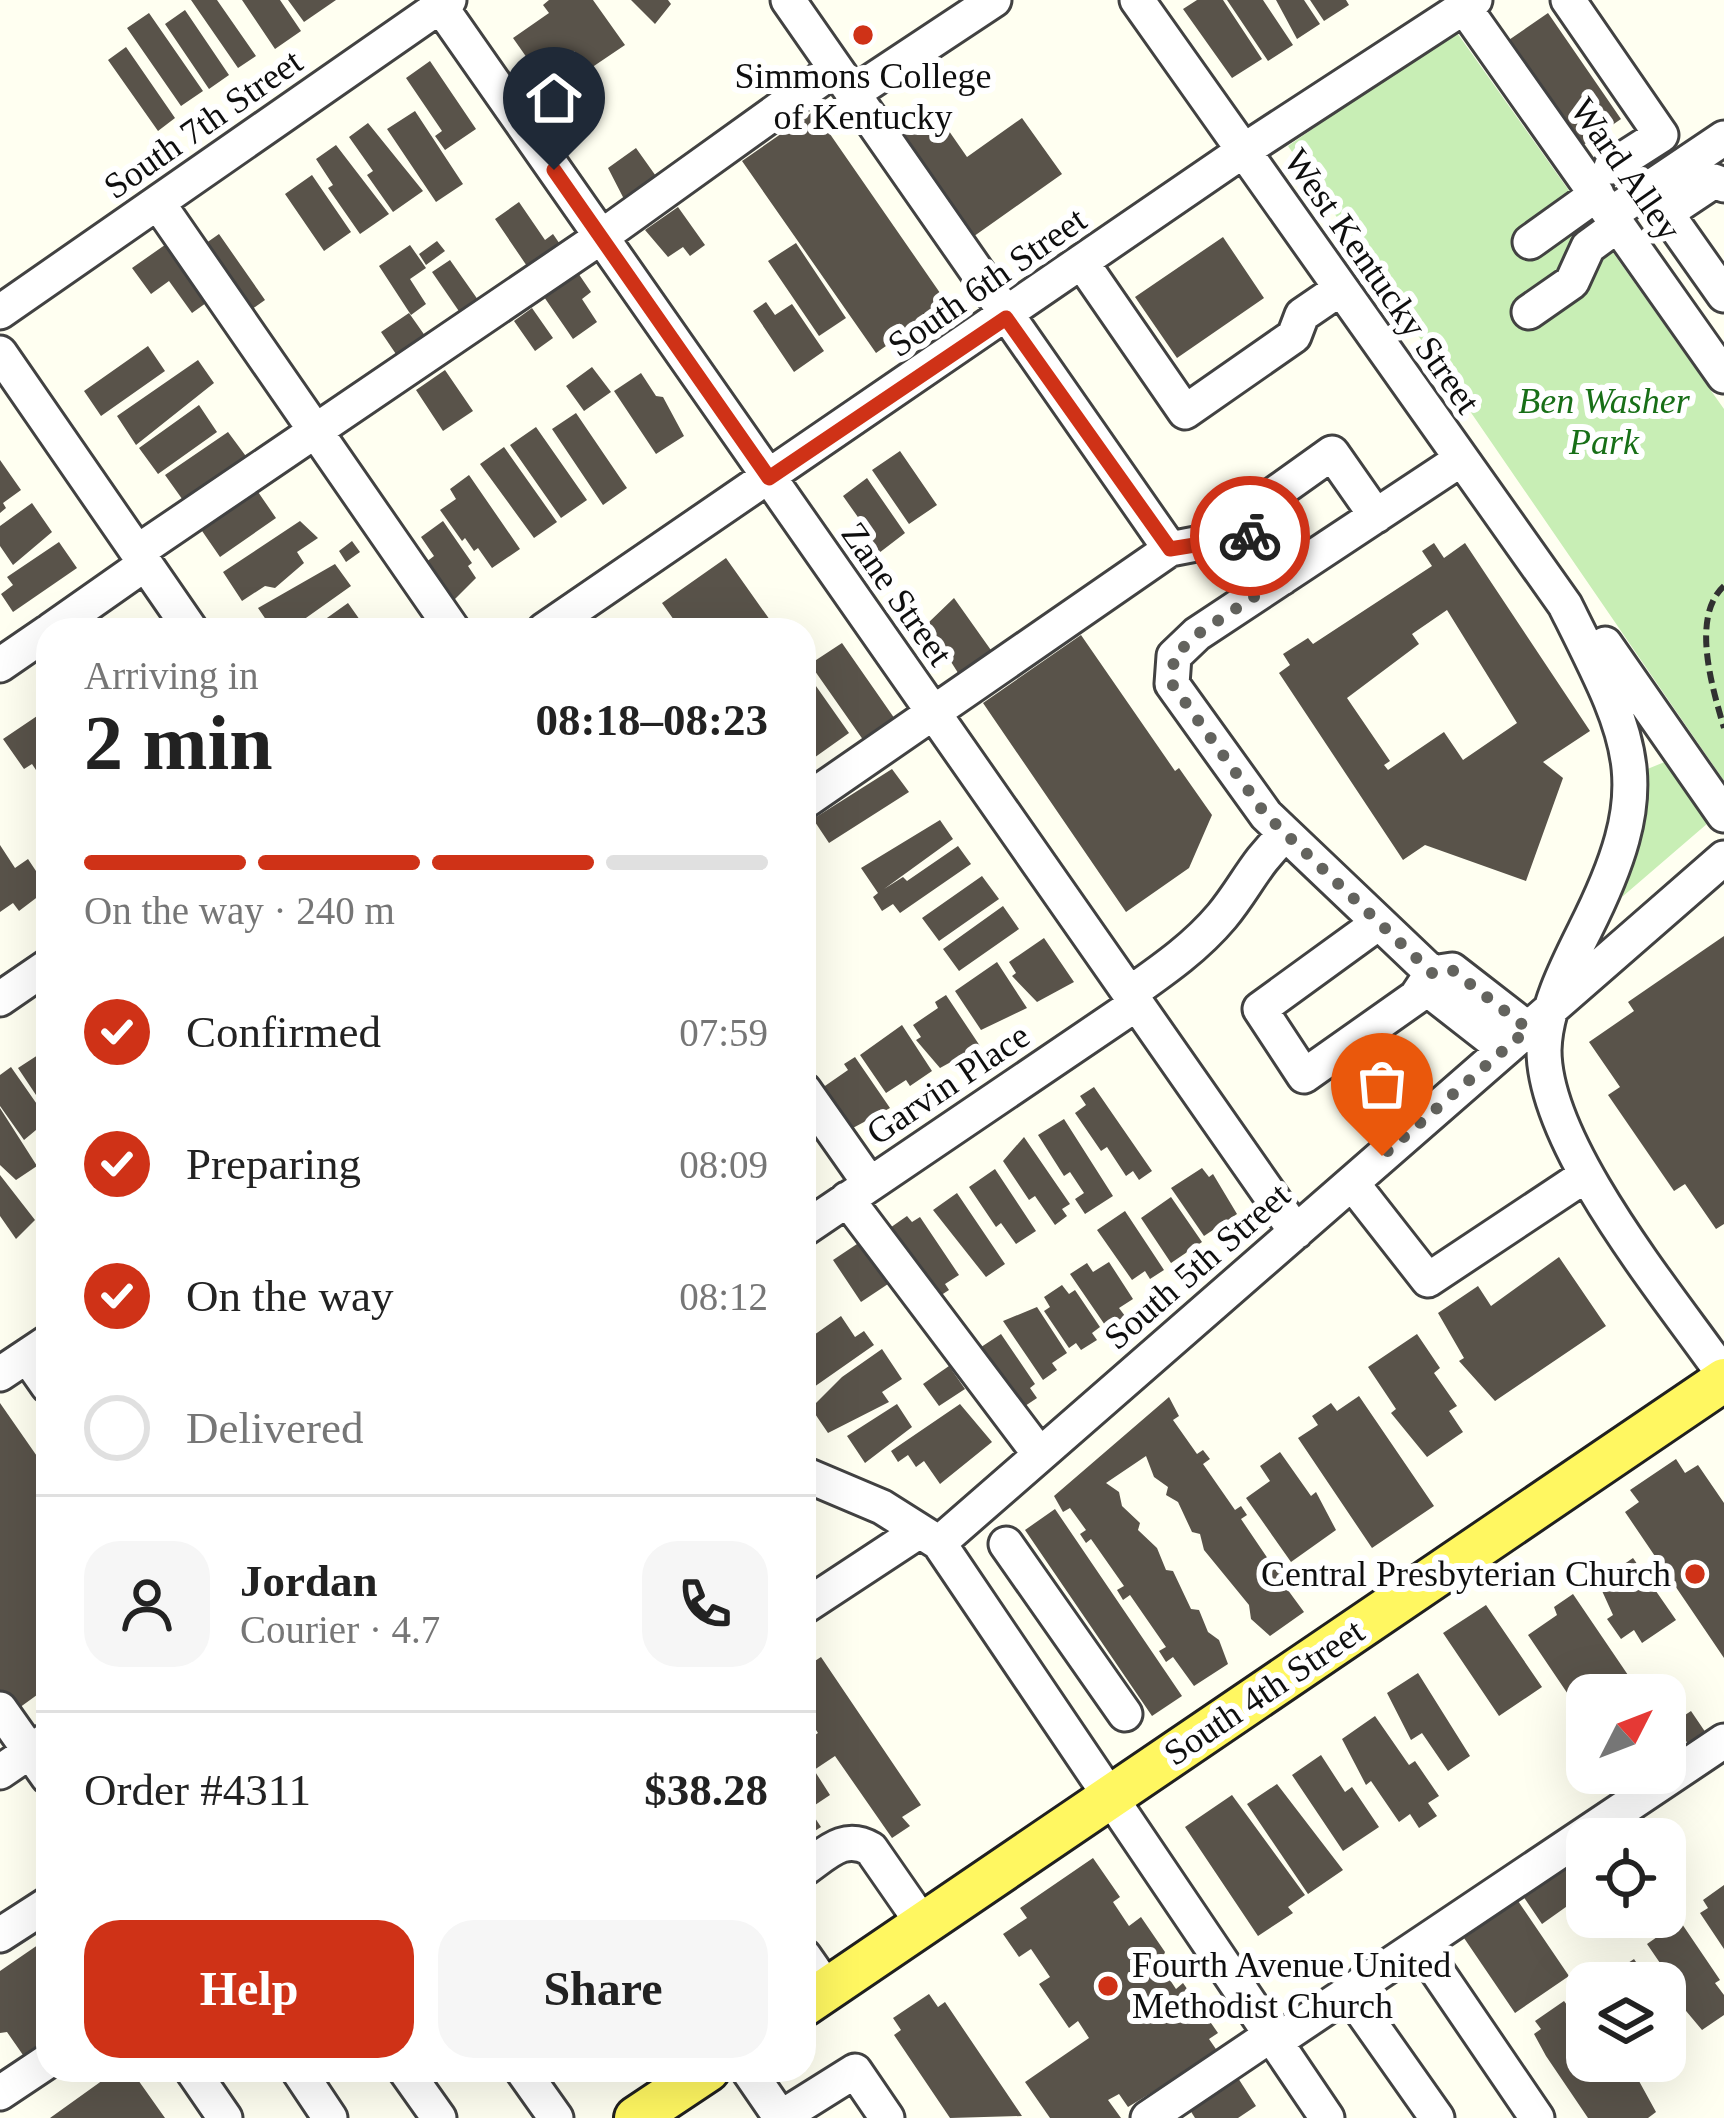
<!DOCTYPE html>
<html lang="en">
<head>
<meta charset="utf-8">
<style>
	:root { --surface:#fff; --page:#f6f6f6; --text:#222; --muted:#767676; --line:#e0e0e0; --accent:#cf3217 }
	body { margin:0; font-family:"Times New Roman",serif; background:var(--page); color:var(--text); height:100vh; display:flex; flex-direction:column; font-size:45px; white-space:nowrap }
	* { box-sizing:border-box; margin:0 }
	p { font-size:39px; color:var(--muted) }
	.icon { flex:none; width:66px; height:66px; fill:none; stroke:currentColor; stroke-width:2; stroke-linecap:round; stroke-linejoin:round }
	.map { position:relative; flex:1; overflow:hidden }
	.sheet { position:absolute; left:36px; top:618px; width:780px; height:1464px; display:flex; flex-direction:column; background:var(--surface); border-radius:36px; box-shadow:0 12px 48px #0002 }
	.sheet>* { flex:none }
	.needle { width:78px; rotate:48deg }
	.controls { position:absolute; left:1566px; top:1674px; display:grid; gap:24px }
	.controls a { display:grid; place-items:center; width:120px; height:120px; border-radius:24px; background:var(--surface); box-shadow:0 12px 48px #0002; font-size:60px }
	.pin { position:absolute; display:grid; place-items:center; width:102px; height:102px; color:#fff; margin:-123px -51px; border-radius:50% 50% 50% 0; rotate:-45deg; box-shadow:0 0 12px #0007 }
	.pin .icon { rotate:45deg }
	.courier { position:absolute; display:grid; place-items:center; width:120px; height:120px; margin:-60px; border:9px solid #cf3217; border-radius:50%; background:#fff; color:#222; box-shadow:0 3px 15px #0007 }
	.overview em { font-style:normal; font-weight:800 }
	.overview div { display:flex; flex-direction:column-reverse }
	.overview { display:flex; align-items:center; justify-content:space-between; height:204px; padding:0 48px }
	h1 { font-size:78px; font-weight:800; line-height:90px }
	.bar { display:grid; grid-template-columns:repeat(4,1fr); gap:18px 12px; align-content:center; height:144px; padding:0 48px }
	.bar i { height:15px; border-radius:9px; background:var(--line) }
	.bar .active { background:var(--accent) }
	.bar p { grid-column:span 4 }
	.line { display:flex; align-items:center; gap:30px; padding:0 48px; border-top:3px solid var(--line) }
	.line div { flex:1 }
	.round { display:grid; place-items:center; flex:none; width:126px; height:126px; border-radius:36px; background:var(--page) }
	ol { padding:0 48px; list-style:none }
	li { display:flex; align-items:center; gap:36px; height:132px }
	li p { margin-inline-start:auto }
	li .icon { padding:12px; border-radius:50%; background:var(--accent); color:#fff; stroke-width:4 }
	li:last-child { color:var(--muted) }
	li i { width:66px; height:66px; border:6px solid var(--line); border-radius:50% }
	.action { display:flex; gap:24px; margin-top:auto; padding:24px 48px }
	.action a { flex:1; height:138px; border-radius:36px; background:var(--accent); color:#fff; font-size:48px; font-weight:800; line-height:138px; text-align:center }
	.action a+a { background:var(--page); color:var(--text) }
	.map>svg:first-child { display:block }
</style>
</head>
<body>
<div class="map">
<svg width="1724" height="2118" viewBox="0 0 1724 2118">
	<rect width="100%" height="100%" fill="#fffff1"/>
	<!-- green -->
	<path fill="#c8eeb5" d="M1455,30l269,379v372l-436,-635z
		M1667,761l41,62 -86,74 19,-63 4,-64z"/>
	<!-- building -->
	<path fill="#59534a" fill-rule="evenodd" d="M191,0h26l39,56 -18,12z
		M242,0h38l21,31 -26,18z
		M288,0h48l-32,22z
		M549,0h44l32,45 -37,25 -14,-19 -35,24 -26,-37 36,-25 -6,-8z
		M631,0h37l3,4 -16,20z
		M1197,0h26l39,59 -30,19 -49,-69z
		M1227,0h36l30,45 -25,16z
		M1276,0h28l16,24 -23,15z
		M1310,0h36l3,5 -25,16z
		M185,10l44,65 -20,14 -44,-65z
		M149,13l54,78 -22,15 -54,-78z
		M1548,13l73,106 -45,31 -73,-106z
		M126,47l49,71 -17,13 -50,-71z
		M430,61l46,68 -31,21 -10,-14 7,-5 -36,-53z
		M933,108l34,49 55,-39 40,56 -92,65 -74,-105z
		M415,111l48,73 -27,18 -49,-73z
		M814,111l133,192 -71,50 -134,-192z
		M368,123l55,68 -30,21 -26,-37 6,-4 -24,-34z
		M336,145l53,69 -29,20 -32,-46 5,-3 -17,-26z
		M636,148l27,38 -38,15 -17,-33z
		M312,175l39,57 -27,19 -39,-57z
		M519,202l26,38 8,-6 13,19 -33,22 -38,-56z
		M678,207l27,38 -15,11 -7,-9 -15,10 -23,-27z
		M219,234l46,66 -23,16 -40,-70z
		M1223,237l41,61 -87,60 -42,-61z
		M172,240l41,58 -21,15 -23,-32 -18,13 -19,-26z
		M437,241l8,10 -19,14 -7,-11z
		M796,243l50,75 -27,18 -51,-75z
		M410,245l16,23 -16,11 16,25 -15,11 -32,-49z
		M450,260l33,47 -18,13 -33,-48z
		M576,270l15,22 -9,7 15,23 -24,17 -31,-45z
		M766,302l9,13 17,-11 32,47 -30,21 -41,-61z
		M532,308l21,30 -18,13 -21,-30z
		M409,313l19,27 -28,20 -19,-28z
		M148,346l17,25 -64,45 -17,-25z
		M198,360l16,23 -78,62 -19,-29z
		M592,367l19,25 -27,19 -18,-25z
		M445,370l28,41 -30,20 -27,-41z
		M641,373l15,23 7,1 21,39 -28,18 -42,-63z
		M199,405l18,27 -59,42 -19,-26z
		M576,413l51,75 -24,17 -51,-76z
		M536,427l51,73 -26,18 -51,-73z
		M228,432l20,27 -63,44 -20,-28z
		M504,447l53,75 -23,16 -54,-74z
		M900,451l37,54 -28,19 -37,-54z
		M0,460l21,30 -18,13 3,5 -6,5z
		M469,475l51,74 -28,19 -14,-20 -4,3 -9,-13 -3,3 -22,-31 16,-11 -6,-10z
		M867,478l38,55 -26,20 -26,-28 7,-5 -17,-24z
		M256,489l20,29 -56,39 -20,-29z
		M32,503l20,29 -39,33 -13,-19v-20z
		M300,521l18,17 -21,14 7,11 -29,25 -10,-2 -23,15 -19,-29z
		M443,521l29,42 -4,3 8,12 -23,23 -32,-35 13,-10 -13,-19z
		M352,541l8,11 -14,10 -7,-11z
		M59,542l18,26 -64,44 -12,-18 12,-9 -6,-8z
		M1434,543l10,15 21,-15 125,188 -47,31 20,16 -37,103 -101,-36 -22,15 -124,-187 11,-8 -7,-11 25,-16 5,6 119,-78 -10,-15zM1447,610l70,113 -54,37 -19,-28 -56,38 -4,-5 6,-4 -43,-63 72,-54 -7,-10z
		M726,558l51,72h-96l-19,-27z
		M335,564l16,22 -62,44h-16l-15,-22z
		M954,598l39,55 -33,23 -33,-52z
		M348,603l19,27h-57z
		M1081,635l94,136 4,-3 33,47 -23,53 -63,44 -143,-209z
		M842,643l55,79 -31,22 -56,-80z
		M804,669l45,64 -45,32z
		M43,712l5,8v68l-16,-24 -8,5 -21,-30z
		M892,769l17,23 -80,51 -16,-24z
		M940,820l13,19 -69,50 19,-12 4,4 51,-35 13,18 -71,49 -7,-9 -11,7 -9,-14 5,-4 -17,-25z
		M0,845l15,23 13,-9 20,30 -29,22 -6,-8 -13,9z
		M982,876l17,23 -60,42 -17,-23z
		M1003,906l16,23 -60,42 -16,-22z
		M1724,936v288l-8,5 -31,-45 -11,7 -66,-96 12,-8 -31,-45 45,-31 -6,-9z
		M1044,938l30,44 -37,20 -25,-26 4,-3 -7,-11z
		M997,962l30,46 -46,22 -26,-39z
		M946,995l34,51 -40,22 -24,-28 5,-3 -8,-12 25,-17 -3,-6z
		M902,1025l30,46 -22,15 -4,-6 -20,13 -26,-38z
		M38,1055l10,14v44l-30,-45z
		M855,1057l35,51 -39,21 -29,-41 26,-18 -4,-6z
		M11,1067l37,53 -24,20 -24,-34v-31z
		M1094,1087l58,84 -13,9 -6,-9 -7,5 -19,-29 -6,4 -26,-38 11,-8 -6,-9z
		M0,1108l37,58 -21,14 -16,-15z
		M1064,1119l49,77 -28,18 -10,-15 9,-6 -14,-21 -6,4 -26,-41z
		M1024,1137l46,67 -8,5 5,7 -12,9 -20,-29 -6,4 -26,-39z
		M1202,1168l7,9 4,-3 24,40 -33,22 -33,-48z
		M995,1169l41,62 -20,13 -15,-21 -5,4 -27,-40z
		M0,1175l35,45 -19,19 -16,-23z
		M957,1193l48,71 -19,13 -53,-67z
		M1171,1197l31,45 -31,21 -30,-45z
		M1125,1211l39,59 -14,9 -5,-8 -13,9 -35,-50z
		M907,1216l5,6 8,-5 39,58 -14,9 4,6 -20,13 -42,-73z
		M866,1238l28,42 -33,22 -28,-42z
		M1559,1257l47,69 -111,75 -36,-40 5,-3 -26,-45 40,-27 13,20z
		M1109,1262l24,37 -14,9 6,8 -18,12 -37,-54 17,-11 6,9z
		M1062,1285l7,9 6,-4 25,37 -8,6 5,7 -16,10 -5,-7 -7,5 -25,-37 6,-4 -6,-10z
		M1037,1307l30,46 -15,10 5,7 -14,10 -40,-59z
		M841,1316l14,21 9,-6 10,14 -70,49v-52z
		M1001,1334l34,50 -5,4 7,10 -18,12 -47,-57z
		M1417,1334l23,34 -6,5 23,33 -8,5 14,21 -36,25 -36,-44 5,-4 -28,-42z
		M882,1349l20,30 -20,13 7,10 -61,31 -17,-25 31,-31z
		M949,1366l16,23 -26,17 -16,-22z
		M1359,1396l75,110 -62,42 -74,-110 20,-13 -6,-9 19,-13 6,8z
		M1169,1397l10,19 -6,4 24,34 6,-4 7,9 -7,5 32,46 6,-4 6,9 -6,4 36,53 7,-5 6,10 -8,5 22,30 -34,24 -19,-17 -2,-14 -45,-55 -4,-16 -8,-2 -14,-30 -12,-7 2,-8 -14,-10 -8,-21 -40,27 13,9 3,14 18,17 -2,7 19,18 9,22 7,1 18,38 8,1 9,22 11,8 9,24 -34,22 -21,-29 -7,5 -7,-11 7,-4 -36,-52 -7,5 -6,-10 7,-4 -33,-47 -5,4 -6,-9 6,-4 -16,-22 -7,4 -9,-16z
		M0,1403l48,69v215l-36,26 -12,-17z
		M897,1404l15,23 -47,36 -18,-27z
		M960,1404l32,38 -52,42 -16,-23 -8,6 -8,-12 -10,7 -7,-11z
		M1280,1452l31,44 5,-4 20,38 -45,32 -45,-64 24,-17 -10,-15z
		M1676,1459l9,14 13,-8 26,38v155l-99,-146 14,-10 -9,-12z
		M1055,1509l127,187 -30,20 -127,-186z
		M1633,1558l43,62 -34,23 -8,-13 -13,9 -14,-20 6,-4 -15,-33z
		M1573,1594l57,84 -25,17h-18v12l-7,5 -52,-77 29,-20 -3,-8z
		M1486,1605l56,82 -43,29 -56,-83z
		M821,1657l100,148 -19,12 8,9 -18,12 -57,-82 -21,14 16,25 -21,14 12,18 -17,11v-96l14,-9 -14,-21v-44z
		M1418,1673l52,83 -22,15 -26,-38 -11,7 -24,-47z
		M1691,1711l17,25 -17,12 -18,-25z
		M1375,1716l34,49 6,-4 24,35 -11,7 9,13 -18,12 -9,-14 -11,8 -28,-41 -5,4 -24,-46z
		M1321,1755l24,37 7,-5 27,40 -36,24 -51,-76z
		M1277,1784l66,86 -35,24 -61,-90z
		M1232,1795l73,100 -17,12 5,6 -35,23 -73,-109z
		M1093,1858l27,39 -7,5 16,24 12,-9 24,35 -5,13 16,24 7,-6 35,50 -9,6 9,13 -90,55 -9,-13 -11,6 13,18h-71l-25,-36 64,-44 -11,-17 -9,7 -30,-44 11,-7 -19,-28 -12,8 -16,-23 24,-16 -7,-10z
		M1570,1863l17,29 -45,32 -19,-28z
		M1724,1885v64l-24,-36 8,-5 -5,-8z
		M1518,1901l51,75 -54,37 -51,-75z
		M1680,1921l40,59 -5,3 9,12v20l-22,15 -36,-43 7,-5 -26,-38z
		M48,1938v100l-25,17 -16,-23 -7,1v-62z
		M1634,1959l16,24h-52z
		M929,1994l9,13 7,-5 77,114 -72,2 -56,-83 7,-5 -8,-12z
		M1585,1998l2,63h41l28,51 -8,6h-60l-42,-62 -12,-22 7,-5 -6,-8 29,-20 6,8z
		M1665,2019l17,24 -17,11z
		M117,2070h14l34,48h-115z
		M1238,2078l18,28 -18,12h-43l-5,-8z"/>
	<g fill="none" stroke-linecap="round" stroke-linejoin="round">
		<defs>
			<path id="minor" d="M436,0l860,1232
				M788,0l382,549
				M1137,0l428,605c69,138 94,178 20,325 -18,36 -40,79 -41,120 0,97 125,246 180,325
				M1568,0l93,135 -50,32
				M1464,7l260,369
				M852,94l142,-94
				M1724,185l-10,-4 -42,28 2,15 50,71
				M158,203l295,427
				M1611,214l113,-76
				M1530,242l67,-48
				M1083,264l102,148 109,-76 8,-21 38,-26
				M0,312l449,-312
				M1529,312l43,-30 16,-35 30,-22
				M0,353l191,277
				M1460,460l-263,174 -23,22 -2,28 94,131 166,158 3,22 69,54
				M1238,520l94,-67 44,63
				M137,552l464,-315 234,-168
				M51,630l94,-66
				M544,630l699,-479 232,-151
				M1605,644l119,171
				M0,665l48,-33
				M804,802l366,-253 31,-6 37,-23 44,58
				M1377,924l-117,85 44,67 112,-79 16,-24 20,-3 76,59
				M1129,994c34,-24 66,-46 93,-78 24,-29 33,-54 63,-81
				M0,999l48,-33
				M804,1090l66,94
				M1352,1183l76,97 158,-105
				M847,1199l193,256
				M804,1229l332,-225
				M27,1356l21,30
				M0,1374l48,-32
				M804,1474l78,33 57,36 388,575
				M939,1543l785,-685
				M1006,1544l119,170
				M804,1607l114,-75
				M0,1709l48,68
				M0,1772l47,-32
				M804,1869c22,-15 40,-36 67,-20l52,75
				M0,1935l48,-31
				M1420,1946l117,172
				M804,1956l23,33
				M1349,1993l88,125
				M1275,2042l449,-301
				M192,2070l33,48
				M298,2070l32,48
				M405,2070l34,48
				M522,2070l34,48
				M748,2070l33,48
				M0,2093l48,-32
				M780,2118l75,-47 32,47
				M1148,2118l123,-83"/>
			<path id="major" d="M804,2005l920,-625
				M636,2118l72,-48"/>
		</defs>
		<!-- minor casing -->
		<use href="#minor" stroke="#424242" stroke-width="39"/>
		<!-- major casing -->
		<use href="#major" stroke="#202020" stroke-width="48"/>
		<!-- path -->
		<path stroke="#313131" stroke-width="6" stroke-dasharray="12 6" stroke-linecap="butt" d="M1724,586c-34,31 -11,104 0,142"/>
		<!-- minor -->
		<use href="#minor" stroke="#fff" stroke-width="33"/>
		<!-- major -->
		<use href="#major" stroke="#fff761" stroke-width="42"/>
	</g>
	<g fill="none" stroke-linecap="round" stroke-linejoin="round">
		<!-- done -->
		<path stroke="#63635e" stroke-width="12" stroke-dasharray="0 21.6" d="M1250,536l32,42 -84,56 -24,22 -2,28 94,131 166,158 20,-3 76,59 -146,127"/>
		<!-- route -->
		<path stroke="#cf3217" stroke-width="15" d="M554,170l215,308 237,-160 164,231 31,-5 37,-24 12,16"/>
	</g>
	<!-- markers -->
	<g fill="#cf3217" stroke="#fff" stroke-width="4.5">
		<circle cx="863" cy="35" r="12"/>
		<circle cx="1695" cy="1574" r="12"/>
		<circle cx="1108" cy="1986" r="12"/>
	</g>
	<g text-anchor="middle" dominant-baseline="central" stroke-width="12" stroke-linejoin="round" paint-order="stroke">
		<!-- poi labels -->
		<g font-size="36" fill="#0f0f0f" stroke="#fff">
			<text x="863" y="76">Simmons College<tspan x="863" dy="41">of Kentucky</tspan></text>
			<text x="1671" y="1574" text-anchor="end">Central Presbyterian Church</text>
			<text x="1132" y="1965" text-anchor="start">Fourth Avenue United<tspan x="1132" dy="41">Methodist Church</tspan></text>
		</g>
		<!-- street labels -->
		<g font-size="36" fill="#0f0f0f" stroke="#fff">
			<text transform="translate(203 124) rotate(-35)">South 7th Street</text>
			<text transform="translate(1626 169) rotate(55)">Ward Alley</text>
			<text transform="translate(1382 281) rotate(55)">West Kentucky Street</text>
			<text transform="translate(987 282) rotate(-35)">South 6th Street</text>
			<text transform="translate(897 594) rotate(55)">Zane Street</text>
			<text transform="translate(948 1084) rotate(-34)">Garvin Place</text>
			<text transform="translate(1197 1266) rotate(-41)">South 5th Street</text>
			<text transform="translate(1264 1692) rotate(-34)">South 4th Street</text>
		</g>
		<!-- park labels -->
		<g font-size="36" font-style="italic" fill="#186f17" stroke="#fff">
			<text x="1604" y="401">Ben Washer<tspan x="1604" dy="41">Park</tspan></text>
		</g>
	</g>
</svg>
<div class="controls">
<a><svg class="needle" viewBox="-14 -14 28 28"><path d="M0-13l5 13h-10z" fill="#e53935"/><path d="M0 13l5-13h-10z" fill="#767676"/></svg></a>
<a><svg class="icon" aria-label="locate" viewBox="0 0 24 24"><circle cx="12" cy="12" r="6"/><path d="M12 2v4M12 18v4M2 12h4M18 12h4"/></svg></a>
<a><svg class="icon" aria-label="layers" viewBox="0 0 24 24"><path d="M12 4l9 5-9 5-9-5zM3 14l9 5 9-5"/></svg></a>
</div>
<div class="pin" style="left:1382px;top:1156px;background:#ea580c"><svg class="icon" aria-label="bag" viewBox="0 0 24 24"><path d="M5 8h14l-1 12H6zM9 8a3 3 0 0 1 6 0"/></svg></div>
<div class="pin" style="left:554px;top:170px;background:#1f2937"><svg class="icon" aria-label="home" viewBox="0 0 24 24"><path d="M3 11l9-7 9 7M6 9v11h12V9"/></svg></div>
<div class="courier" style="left:1250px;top:536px"><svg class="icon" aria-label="bike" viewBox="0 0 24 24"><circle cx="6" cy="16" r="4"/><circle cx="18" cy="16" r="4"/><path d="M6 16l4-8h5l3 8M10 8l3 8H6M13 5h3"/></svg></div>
<section class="sheet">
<div class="overview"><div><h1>2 min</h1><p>Arriving in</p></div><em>08:18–08:23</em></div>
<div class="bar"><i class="active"></i><i class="active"></i><i class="active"></i><i></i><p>On the way · 240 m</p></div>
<ol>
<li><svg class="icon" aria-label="check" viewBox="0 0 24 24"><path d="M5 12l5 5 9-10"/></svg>Confirmed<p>07:59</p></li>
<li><svg class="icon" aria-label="check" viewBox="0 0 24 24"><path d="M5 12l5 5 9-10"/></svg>Preparing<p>08:09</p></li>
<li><svg class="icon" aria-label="check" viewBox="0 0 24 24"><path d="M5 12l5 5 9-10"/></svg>On the way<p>08:12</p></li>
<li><i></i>Delivered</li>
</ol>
<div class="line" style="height:216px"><a class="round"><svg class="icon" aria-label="person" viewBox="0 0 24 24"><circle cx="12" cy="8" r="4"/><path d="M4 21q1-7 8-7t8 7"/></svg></a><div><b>Jordan</b><p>Courier · 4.7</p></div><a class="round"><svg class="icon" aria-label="phone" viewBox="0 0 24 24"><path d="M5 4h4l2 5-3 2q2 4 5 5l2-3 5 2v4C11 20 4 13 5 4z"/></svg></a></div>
<div class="line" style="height:156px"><div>Order #4311</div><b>$38.28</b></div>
<div class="action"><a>Help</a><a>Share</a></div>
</section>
</div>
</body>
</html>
